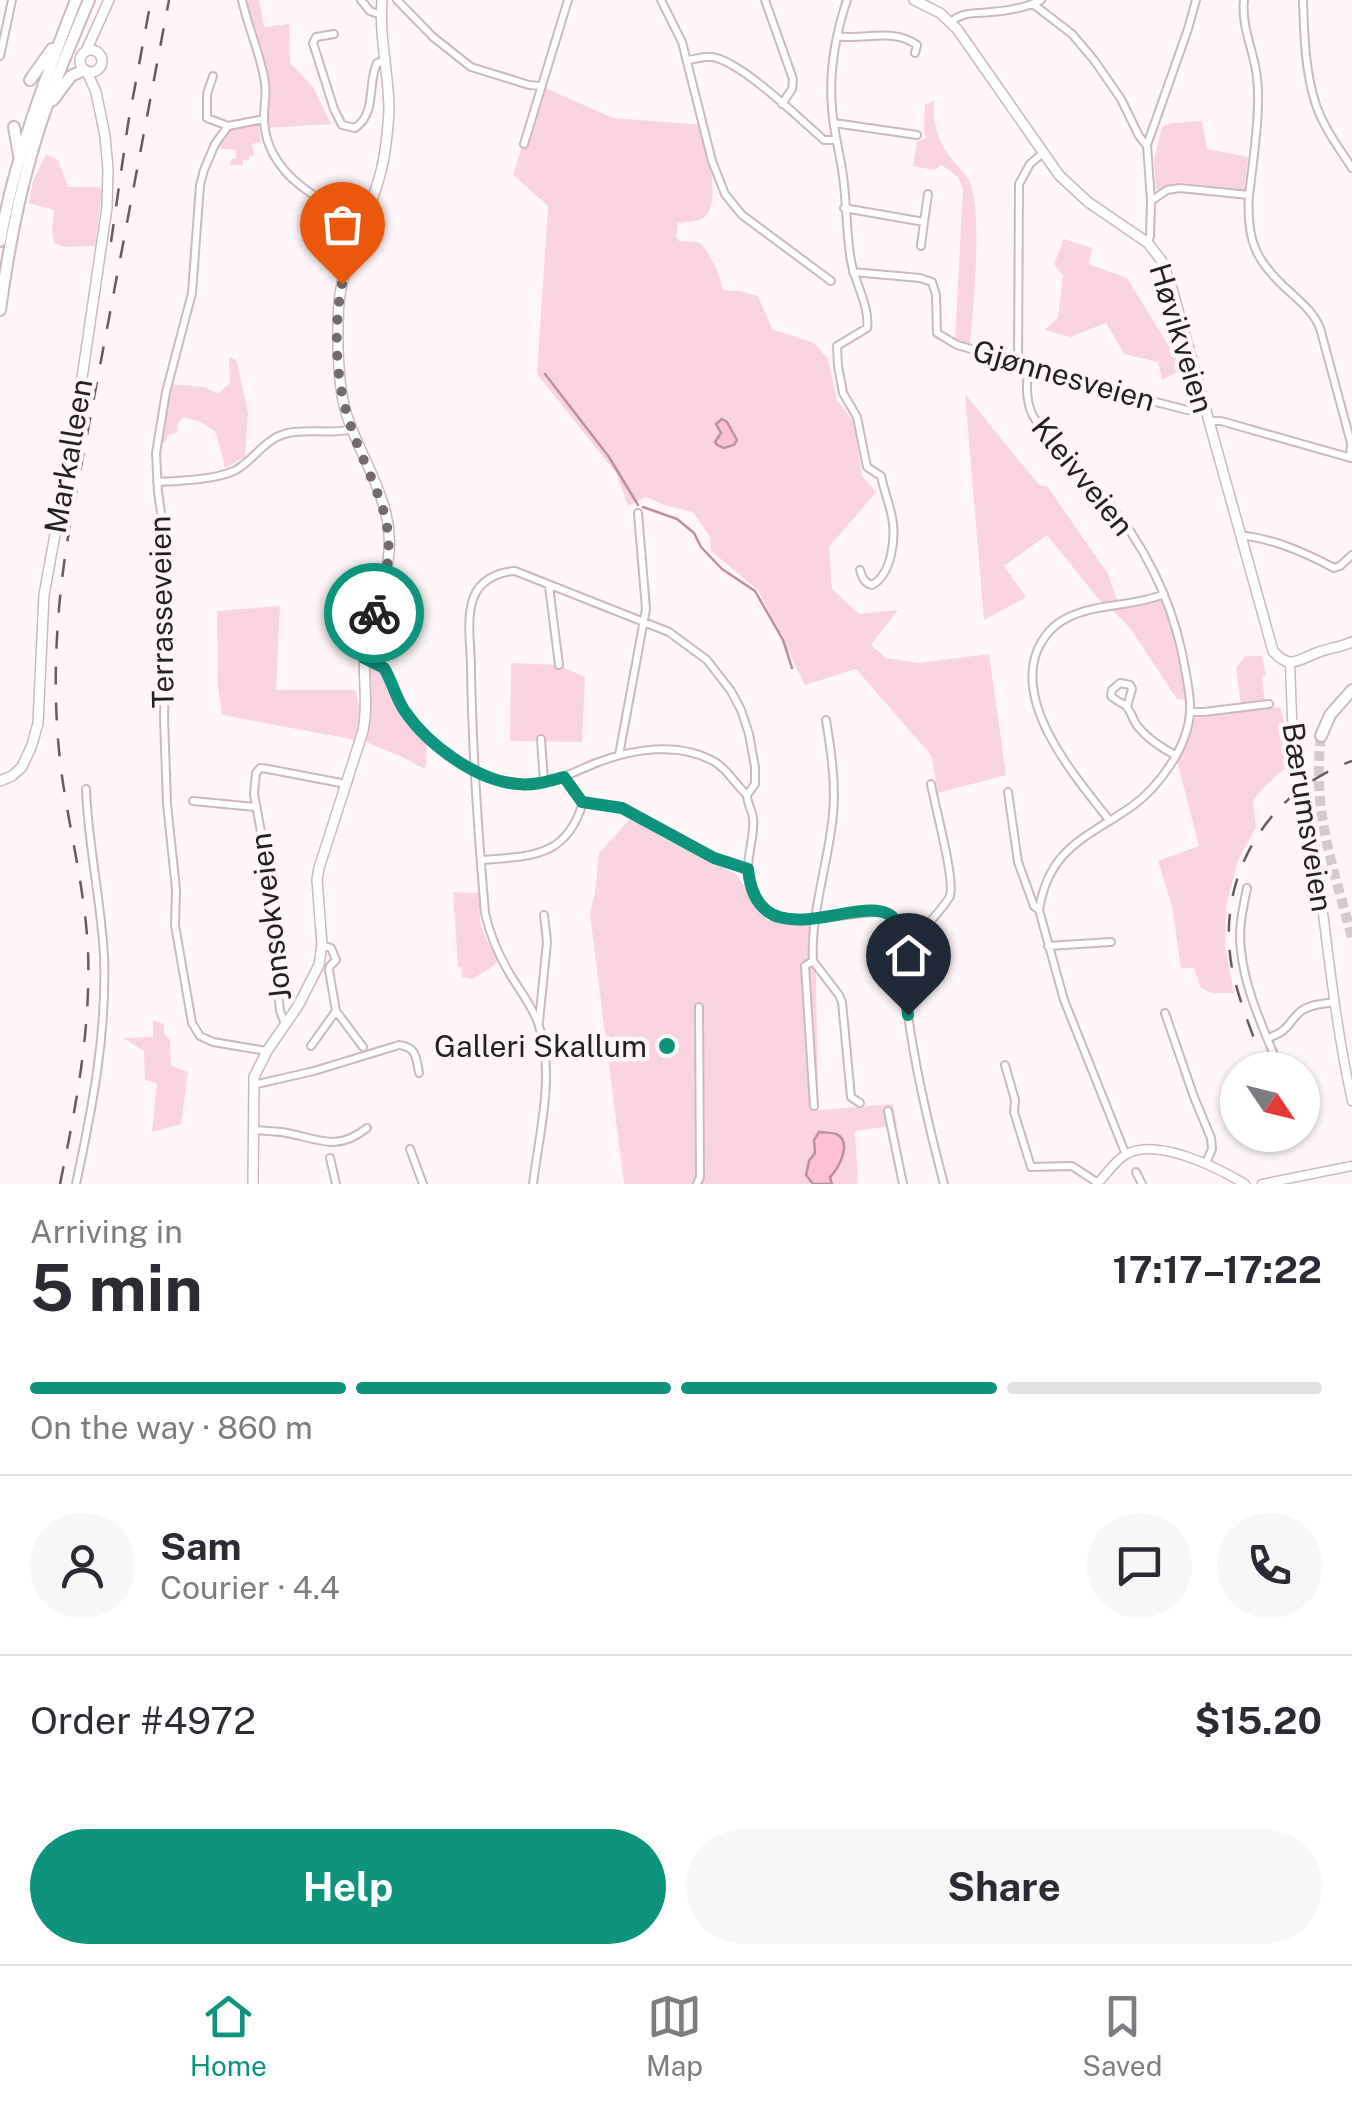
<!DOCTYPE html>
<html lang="en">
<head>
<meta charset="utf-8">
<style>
	:root { --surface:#fff; --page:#f7f7f7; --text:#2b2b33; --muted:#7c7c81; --line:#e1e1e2; --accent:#0e937d }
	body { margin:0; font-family:"Public Sans",sans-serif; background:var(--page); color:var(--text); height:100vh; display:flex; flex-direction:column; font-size:38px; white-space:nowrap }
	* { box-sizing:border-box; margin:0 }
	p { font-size:32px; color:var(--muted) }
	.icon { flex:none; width:55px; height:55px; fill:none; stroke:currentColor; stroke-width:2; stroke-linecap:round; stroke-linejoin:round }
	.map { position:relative; height:1184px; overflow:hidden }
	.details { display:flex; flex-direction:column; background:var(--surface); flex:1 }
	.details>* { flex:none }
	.needle { width:65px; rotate:125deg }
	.controls { position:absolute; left:1220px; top:1052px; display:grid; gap:20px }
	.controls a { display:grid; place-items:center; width:100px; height:100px; border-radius:50%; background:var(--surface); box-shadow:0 2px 8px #0004; font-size:50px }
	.pin { position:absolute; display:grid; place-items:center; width:85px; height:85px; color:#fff; margin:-102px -42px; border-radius:50% 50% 50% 0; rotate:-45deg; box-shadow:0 0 10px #0007 }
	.pin .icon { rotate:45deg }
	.courier { position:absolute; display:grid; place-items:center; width:100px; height:100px; margin:-50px; border:8px solid #0e937d; border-radius:50%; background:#fff; color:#222; box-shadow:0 2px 12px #0007 }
	.overview em { font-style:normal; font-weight:700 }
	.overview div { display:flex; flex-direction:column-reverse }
	.overview { display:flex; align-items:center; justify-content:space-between; height:170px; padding:0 30px }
	h1 { font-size:65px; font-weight:700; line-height:75px }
	.bar { display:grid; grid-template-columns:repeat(4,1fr); gap:15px 10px; align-content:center; height:120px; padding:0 30px }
	.bar i { height:12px; border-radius:8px; background:var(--line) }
	.bar .current { background:var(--accent) }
	.bar p { grid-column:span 4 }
	.line { display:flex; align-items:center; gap:25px; padding:0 30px; border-top:2px solid var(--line) }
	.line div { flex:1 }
	.round { display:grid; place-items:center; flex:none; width:105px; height:105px; border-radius:52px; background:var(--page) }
	.primary-button { display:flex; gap:20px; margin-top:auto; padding:20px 30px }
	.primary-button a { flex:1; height:115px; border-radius:60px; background:var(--accent); color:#fff; font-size:40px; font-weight:700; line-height:115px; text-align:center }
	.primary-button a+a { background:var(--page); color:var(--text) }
	.tab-bar { display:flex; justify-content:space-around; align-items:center; height:140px; border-top:2px solid var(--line); background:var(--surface); font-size:28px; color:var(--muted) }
	.tab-bar a { display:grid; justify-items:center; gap:5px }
	.tab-bar .current { color:var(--accent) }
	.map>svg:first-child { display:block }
</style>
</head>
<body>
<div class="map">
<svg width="1352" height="1184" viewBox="0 0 1352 1184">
	<rect width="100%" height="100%" fill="#fef6f8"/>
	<!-- green -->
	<path fill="#fad5e1" d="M246,0h13l5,27 25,-3 1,39 23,24 18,37 -64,4 2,-38 -5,-29z
		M541,86l72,32 90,7c4,19 20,83 -1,94 -6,3 -18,3 -24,4l-2,14 3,4 20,1c13,14 20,31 24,48l16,1 19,5 14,33 42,14 14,16 9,41 17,22 8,54 14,16 -47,55 3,42 27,25 39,-4 -27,35 15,13 32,5 71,-9 17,121 -68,18 -7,-38 -75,-86 -51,16 -47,-95 -47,-39 -1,-14 -17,-25 -26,-6 -21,-9 -18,9 -12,-33 -79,-99 11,-168 -35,-31z
		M935,100c-5,18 4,44 16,58 6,8 15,15 19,25 13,32 3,125 0,163l-15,-4 8,-153 -5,-12 -16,-12 -8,5 -21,-4 4,-24 9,-4 -2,-8 1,-25z
		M1202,121l5,28 41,8 -4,36 -63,-11 -22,8 -3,-2 -2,-28 8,-33 10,-4z
		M250,124h8l3,18 -9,2 2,12h-5v4h-6v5h-14l3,-6h4v-9l-20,-2 11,-18z
		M46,154l12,6 10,27h31l3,4 -7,55 -32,1 -9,-4 -2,-11 2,-22 -25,-7 4,-22z
		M1064,239l28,9 -3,16 38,14 49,80 1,14 -15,8 -4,-18 -34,-8 -18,-31 -36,14 -26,-7 14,-12 5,-42 -9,-12z
		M229,357l6,2 2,3 11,51 -3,44 -20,11 -9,-36 -15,-10 -18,-5 -5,6 -1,9 -9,3 -2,6 -4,2 8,-59 35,3 13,7 12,-11z
		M965,394l74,91 8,1 61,88 10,28h-17l-54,-67 -43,31 22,31 -42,23z
		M1164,596l15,44 7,60 -9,-1 -47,-71 -20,-20z
		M280,606l-4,84h79l6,22v29l-139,-26 -4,-29 -1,-75z
		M1245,656h17l4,19 -4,2 3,26 -24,4 -5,-39z
		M364,658l18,13 15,36 9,15 21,20 -1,25 -3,1 -23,-12 -34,-14c6,-30 7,-54 -2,-84z
		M511,663l48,2 26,12 -3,65 -72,-1z
		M1276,707l5,2 9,36 2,17 -28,25 -11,14 3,26 -18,33 -12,47 -1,40 9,46h-23l-10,-5 -7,-20h-13l-9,-62 -14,-45 41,-15 -22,-85 18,-43z
		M631,818l32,20 73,36 31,46 48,3c-6,19 -8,30 1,48l2,139 75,-6 4,21 -42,6 3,53h-234l-34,-270 5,-22 4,-39z
		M453,892l25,1c4,10 1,16 2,26 2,15 11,29 18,42l-7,7 -19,11 -10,-2 -1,-10h-3z
		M153,1020l11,4v10l6,6 1,26 17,6 -7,52 -29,8 5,-49 -12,-3 -1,-29 -21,-13 30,-1z"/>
	<!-- water -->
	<path fill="#fdc0d4" stroke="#bc909e" stroke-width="2.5" d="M722,419l5,3 10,18 -3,5 -10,3 -7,-3 -2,-3 6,-9 -5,-9z
		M819,1132c1,0 16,1 17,2 17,7 3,35 -6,43l2,7h-19l-7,-9 3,-14 6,-8 -1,-13z"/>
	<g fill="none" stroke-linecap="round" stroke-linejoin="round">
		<!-- stream -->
		<path stroke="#bc909e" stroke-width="2.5" d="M545,374l64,83 29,48
			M643,507l34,12 17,14 7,14 21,22 33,22 28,49 9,28"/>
		<!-- primary-tunnel -->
		<path stroke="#d3cbcd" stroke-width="10" stroke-dasharray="10 5" stroke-linecap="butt" d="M1321,736c-9,77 12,129 31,202"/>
		<defs>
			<path id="minor" d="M242,0c6,28 19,55 23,83 2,13 -2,26 -1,39 4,54 56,79 100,100
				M361,0l9,11 11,4
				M397,0l36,37 38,30 58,18 12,1
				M661,0l21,42 30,119 13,33 17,21 89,66
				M765,0l28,79 -1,10 -10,15
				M847,0c-11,33 -18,72 -15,107 1,23 8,46 11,69 4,29 3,57 8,85 4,22 19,46 16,67l-30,18 1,20 5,27 14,24 10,50 14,9c3,14 8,27 11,41 4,21 0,57 -20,68 -8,-2 -10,-8 -12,-15
				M1244,0c-3,27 10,51 13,77 4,32 -4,85 -8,118
				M1303,0c1,34 2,72 13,105 8,23 23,43 36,63
				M1033,4l39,30 22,26 27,39 18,37 7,9
				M951,22c12,-11 25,-8 40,-10 17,-1 36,-5 50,-12
				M334,34l-18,3 -3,6 21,66 8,16 13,3c22,-15 12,-44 22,-65l7,-2
				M837,36c25,5 56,-9 80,9l-2,8
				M0,56l12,-56
				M688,60c8,-1 16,-4 24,-3 29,4 89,63 112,83h12
				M213,76l-6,18v24l21,8
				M264,119l-36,7 -13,18 -11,26 -4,15 -8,108 -26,99 -10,61 2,39 7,49 1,94 -2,83 3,86 9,85 -1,36 17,98 8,13 13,6 54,9
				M834,123l83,12
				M524,144l44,-144
				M1151,200l-4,-55 41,-116 8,-29
				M844,208l80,14 -3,24
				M924,222l4,-28
				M1148,243l2,-7 1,-35 16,-11 13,-2 69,7c-3,46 7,67 41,97 12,11 24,21 30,36l31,115 -1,15
				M853,272l67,6 12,4 4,13 1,38 20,12 199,57 31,8 18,1
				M1018,362l1,-178 11,-20 13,-11
				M1029,365c-3,17 -4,35 4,51 24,36 59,64 85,98 35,47 59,102 68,160 2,12 5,25 4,38 -2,35 -31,75 -59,95 -45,31 -82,41 -92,103l25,90 62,155
				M1209,421h12l130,37
				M157,482c22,-1 59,-2 79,-12 19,-11 29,-32 52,-37 21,-5 43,2 64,-4
				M1240,535c34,4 64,17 94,33l6,-2 12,-11
				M549,586l10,79
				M364,658l20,10c6,9 8,18 12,28 5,12 13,22 21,31 12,14 27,24 42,34 22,15 44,26 71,24 24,-2 44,-13 66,-22 36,-14 83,-22 119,-1 14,9 20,22 32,33
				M1127,707l5,-18 -2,-4 -10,-2 -8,7 -1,6c4,4 9,6 14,9 6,5 8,17 14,23 10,12 23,20 36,27
				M1190,712h14l65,-8
				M826,720c5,31 10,63 7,94 -4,47 -23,101 -20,147l26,34 3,7 9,95 9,6
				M541,739l3,43
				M619,755l27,-146 -8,-96
				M564,777l19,25
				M1008,792l10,70 16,44 4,3
				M193,801l62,6
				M583,802l40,6 91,50 33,11
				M1110,821c-33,-42 -95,-113 -73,-170 6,-14 16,-26 30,-33 29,-15 66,-11 97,-24
				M481,860c50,-4 86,-2 102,-58
				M1247,888c-4,20 -9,41 -6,62 4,42 24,81 39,120
				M322,945l9,3 5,12 -6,6 -1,4 7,41 27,36
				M1048,946l63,-4
				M903,951c7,-5 45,-49 47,-55 5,-18 -15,-89 -19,-112
				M813,961l-8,5 9,140
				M1165,1013l29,84 17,41 1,11 -6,14
				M539,1022l8,-80 -3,-27
				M285,1024l-5,-13 -19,-179 -7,-38 2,-21 4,-5 8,1 78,15
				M1268,1038c24,-9 17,-13 33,-27 9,-7 22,-7 33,-9
				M311,1046l25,-35
				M1005,1065l10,35 -1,12 17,55 41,-1 26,17
				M253,1085l61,-14 85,-26c18,2 17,13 20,28
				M888,1111l15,73
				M253,1130c11,1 23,1 34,3 32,6 50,19 80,-5
				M410,1149l13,35
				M330,1158l6,26
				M1136,1172l6,12
				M76,1184c16,-75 31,-150 28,-228 -3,-56 -16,-111 -18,-167
				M533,1184c6,-51 23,-111 5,-161 -6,-17 -17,-31 -27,-47 -12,-20 -21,-40 -26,-63 -7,-82 -13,-163 -14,-245 0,-21 -5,-48 2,-69 6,-18 24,-27 42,-28l154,61 38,28 24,31 10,19 8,24 6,33v17l-8,11c0,8 5,15 6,23 2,17 -6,36 -5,54 3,71 84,41 128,40 9,1 15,2 20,10 10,17 10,72 12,93 8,58 21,113 36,169
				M697,1184l3,-7 -1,-170"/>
			<path id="tertiary" d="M1290,662l2,56 11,61
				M1307,799c17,100 23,202 45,302
				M1097,1184c9,-9 17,-22 28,-29 31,-19 93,13 120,29
				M1262,1184l90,-18"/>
			<path id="secondary" d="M914,0l26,13 17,16 102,146 29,27 60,41 13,17 10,25 102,366c17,20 26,8 46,1 11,-4 22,-5 33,-10
				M80 61a11 11 0 1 1 22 0a11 11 0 1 1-22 0Z
				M86,51l23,-51
				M0,781l12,-5 10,-9 10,-22 6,-22 6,-128 32,-176 31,-212 1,-38 -3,-33 -9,-44 -9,-20
				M253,1184l1,-107 13,-26 31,-45 21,-41 3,-20 -5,-65 2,-12 44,-137c6,-28 -1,-56 2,-84 7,-48 34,-80 21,-133 -8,-34 -28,-65 -39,-98 -7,-22 -8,-45 -9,-68 0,-25 -1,-51 7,-75 12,-44 33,-75 40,-122 2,-15 4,-30 4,-45 -1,-36 -10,-70 -7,-106"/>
			<path id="primary" d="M1321,736l9,-21 22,-25"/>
			<path id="trunk" d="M30,80l22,-31
				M53,100l18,-24 13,-6
				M14,127l5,28
				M0,241c15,-84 45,-162 76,-241
				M0,310c7,-51 16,-102 30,-151 15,-55 37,-107 59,-159"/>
		</defs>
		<!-- minor casing -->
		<use href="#minor" stroke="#cbb9be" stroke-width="10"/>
		<!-- tertiary casing -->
		<use href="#tertiary" stroke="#cbb9be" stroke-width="11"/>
		<!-- secondary casing -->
		<use href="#secondary" stroke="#cbb9be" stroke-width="12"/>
		<!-- primary casing -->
		<use href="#primary" stroke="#cbb9be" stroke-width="14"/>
		<!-- trunk casing -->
		<use href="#trunk" stroke="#cbb9be" stroke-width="14"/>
		<!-- minor -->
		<use href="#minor" stroke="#fff" stroke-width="6"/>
		<!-- tertiary -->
		<use href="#tertiary" stroke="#fff" stroke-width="8"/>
		<!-- secondary -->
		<use href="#secondary" stroke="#fff" stroke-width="9"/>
		<!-- primary -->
		<use href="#primary" stroke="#fff" stroke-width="10"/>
		<!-- trunk -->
		<use href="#trunk" stroke="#fff" stroke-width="10"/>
		<!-- rail -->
		<path stroke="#645c5e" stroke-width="2.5" stroke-dasharray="18 18" stroke-linecap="butt" d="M111,242l17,-118 23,-124
			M1266,1070c-12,-33 -27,-67 -34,-102 -17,-91 35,-176 120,-207
			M60,1184c16,-78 31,-154 28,-234 -3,-61 -19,-121 -27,-181 -10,-82 -5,-163 9,-244l99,-525"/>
		<defs>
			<path id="tertiary-bridge" d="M1303,779l4,20"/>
		</defs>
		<!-- tertiary-bridge casing -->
		<use href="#tertiary-bridge" stroke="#cbb9be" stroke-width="11" stroke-linecap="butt"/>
		<!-- tertiary-bridge -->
		<use href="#tertiary-bridge" stroke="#fff" stroke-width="8"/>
	</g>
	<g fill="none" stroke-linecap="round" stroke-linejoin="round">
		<!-- done -->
		<path stroke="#726a6c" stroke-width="10" stroke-dasharray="0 18" d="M342,284c-8,40 -7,90 5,130 24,81 63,107 27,199"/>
		<!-- route -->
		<path stroke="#0e937d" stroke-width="12" d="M374,613l-8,27 -2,18 20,10c8,13 11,28 20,42 23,34 72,71 114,74 16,2 31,-3 46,-7l18,25 40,6 92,50 34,11c10,100 122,14 148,52 9,15 10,74 12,94"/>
	</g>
	<!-- markers -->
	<circle fill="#0e937d" stroke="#fef6f8" stroke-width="4" cx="667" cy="1046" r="10"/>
	<g text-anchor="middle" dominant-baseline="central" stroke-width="9" stroke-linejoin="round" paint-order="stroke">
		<!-- street labels -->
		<g font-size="30" fill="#261f21" stroke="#fef6f8">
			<text transform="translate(1182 338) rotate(73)">Høvikveien</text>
			<text transform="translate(1064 375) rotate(16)">Gjønnesveien</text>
			<text transform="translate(68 456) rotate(-80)">Markalleen</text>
			<text transform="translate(1083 476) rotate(51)">Kleivveien</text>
			<text transform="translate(161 612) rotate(-91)">Terrasseveien</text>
			<text transform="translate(1308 817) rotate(81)">Bærumsveien</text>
			<text transform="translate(270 917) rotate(-97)">Jonsokveien</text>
		</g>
		<!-- poi labels -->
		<g font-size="30" fill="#261f21" stroke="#fef6f8" text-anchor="end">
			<text x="647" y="1046">Galleri Skallum</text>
		</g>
	</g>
</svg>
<div class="controls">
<a><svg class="needle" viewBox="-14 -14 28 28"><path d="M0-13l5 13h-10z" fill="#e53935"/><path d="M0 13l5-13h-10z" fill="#7c7c81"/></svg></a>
</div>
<div class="pin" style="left:342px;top:284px;background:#ea580c"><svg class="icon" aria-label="bag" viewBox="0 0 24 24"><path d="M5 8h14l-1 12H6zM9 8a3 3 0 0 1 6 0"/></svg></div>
<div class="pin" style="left:908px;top:1015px;background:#1f2937"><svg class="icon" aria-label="home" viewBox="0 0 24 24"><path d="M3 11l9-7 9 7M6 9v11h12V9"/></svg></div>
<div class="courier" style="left:374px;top:613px"><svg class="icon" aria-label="bike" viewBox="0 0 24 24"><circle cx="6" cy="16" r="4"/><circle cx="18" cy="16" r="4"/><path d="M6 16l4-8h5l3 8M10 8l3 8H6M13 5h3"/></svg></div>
</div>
<section class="details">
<div class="overview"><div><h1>5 min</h1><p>Arriving in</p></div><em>17:17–17:22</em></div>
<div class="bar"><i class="current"></i><i class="current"></i><i class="current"></i><i></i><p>On the way · 860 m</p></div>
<div class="line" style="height:180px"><a class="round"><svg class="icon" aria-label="person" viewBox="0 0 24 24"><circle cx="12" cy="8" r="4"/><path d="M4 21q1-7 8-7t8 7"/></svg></a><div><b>Sam</b><p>Courier · 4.4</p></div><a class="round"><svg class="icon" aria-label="chat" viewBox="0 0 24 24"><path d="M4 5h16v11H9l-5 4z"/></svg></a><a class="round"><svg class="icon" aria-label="phone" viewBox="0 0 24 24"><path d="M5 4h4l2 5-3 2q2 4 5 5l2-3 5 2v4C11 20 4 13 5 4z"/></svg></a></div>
<div class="line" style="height:130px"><div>Order #4972</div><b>$15.20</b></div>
<div class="primary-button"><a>Help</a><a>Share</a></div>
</section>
<nav class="tab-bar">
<a class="current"><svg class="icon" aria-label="home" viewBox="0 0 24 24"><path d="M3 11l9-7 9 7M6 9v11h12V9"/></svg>Home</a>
<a><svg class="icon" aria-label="map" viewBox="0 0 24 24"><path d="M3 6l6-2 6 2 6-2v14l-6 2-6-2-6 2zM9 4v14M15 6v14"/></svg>Map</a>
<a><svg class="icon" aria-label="saved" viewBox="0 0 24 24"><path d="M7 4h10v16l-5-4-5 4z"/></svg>Saved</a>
</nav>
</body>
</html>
